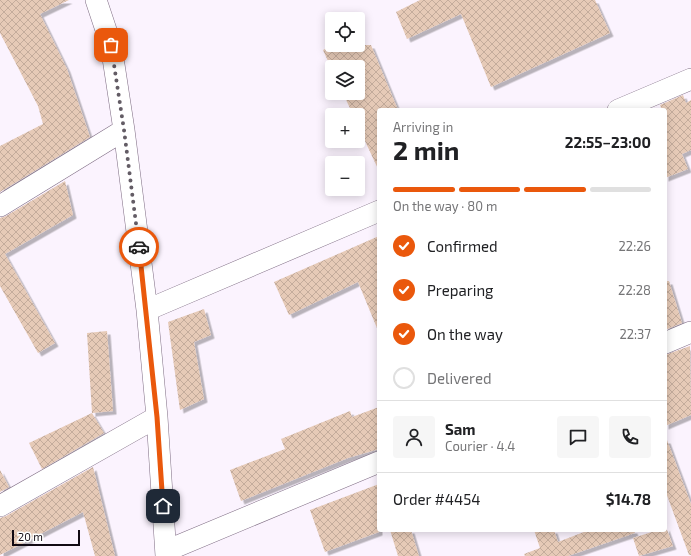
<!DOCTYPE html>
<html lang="en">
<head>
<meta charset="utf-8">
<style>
	:root { --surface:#fff; --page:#f6f6f6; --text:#202124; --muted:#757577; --line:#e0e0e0; --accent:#ea580c }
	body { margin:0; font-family:"Exo 2",sans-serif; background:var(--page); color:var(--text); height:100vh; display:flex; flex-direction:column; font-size:15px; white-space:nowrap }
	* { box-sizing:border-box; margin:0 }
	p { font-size:13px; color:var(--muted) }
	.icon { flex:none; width:22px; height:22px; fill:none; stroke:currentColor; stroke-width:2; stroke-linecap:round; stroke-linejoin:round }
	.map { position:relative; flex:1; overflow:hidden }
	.details { position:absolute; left:377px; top:108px; width:290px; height:424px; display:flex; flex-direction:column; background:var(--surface); border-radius:4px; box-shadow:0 2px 10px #0003 }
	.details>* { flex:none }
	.tools { position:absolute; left:325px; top:12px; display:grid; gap:8px }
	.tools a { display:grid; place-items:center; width:40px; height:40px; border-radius:4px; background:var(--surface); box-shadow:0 2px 10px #0003; font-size:20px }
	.scale { position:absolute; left:12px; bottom:10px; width:68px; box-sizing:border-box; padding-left:4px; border:2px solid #110a13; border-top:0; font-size:11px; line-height:14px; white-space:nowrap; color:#110a13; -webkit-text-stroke:3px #fff; paint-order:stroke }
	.pin { position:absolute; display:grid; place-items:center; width:34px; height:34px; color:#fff; margin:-17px; border-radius:8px; box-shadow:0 2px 6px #0006 }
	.courier { position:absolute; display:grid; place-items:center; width:40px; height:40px; margin:-20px; border:3px solid #ea580c; border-radius:50%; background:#fff; color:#222; box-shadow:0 1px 5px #0007 }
	.headline em { font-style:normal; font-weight:700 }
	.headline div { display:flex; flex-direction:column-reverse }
	.headline { display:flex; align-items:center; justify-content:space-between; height:68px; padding:0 16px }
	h1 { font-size:26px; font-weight:700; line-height:30px }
	.bar { display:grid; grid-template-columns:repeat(4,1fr); gap:6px 4px; align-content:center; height:48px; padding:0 16px }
	.bar i { height:5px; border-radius:3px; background:var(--line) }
	.bar .active { background:var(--accent) }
	.bar p { grid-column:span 4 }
	.line { display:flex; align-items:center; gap:10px; padding:0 16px; border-top:1px solid var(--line) }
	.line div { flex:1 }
	.round { display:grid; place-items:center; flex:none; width:42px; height:42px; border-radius:4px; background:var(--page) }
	ol { padding:0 16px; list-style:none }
	li { display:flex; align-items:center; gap:12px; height:44px }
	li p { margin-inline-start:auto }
	li .icon { padding:4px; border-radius:50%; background:var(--accent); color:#fff; stroke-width:4 }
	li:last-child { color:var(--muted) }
	li i { width:22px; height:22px; border:2px solid var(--line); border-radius:50% }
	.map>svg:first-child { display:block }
</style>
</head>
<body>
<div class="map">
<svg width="691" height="556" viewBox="0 0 691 556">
	<defs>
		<pattern id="building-cross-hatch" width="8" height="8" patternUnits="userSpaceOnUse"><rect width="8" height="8" fill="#e6cab7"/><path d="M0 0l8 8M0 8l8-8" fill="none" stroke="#c4ac9c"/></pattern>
		<filter id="shadow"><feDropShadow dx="3.5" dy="3.5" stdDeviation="0" flood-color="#0004"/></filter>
	</defs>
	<rect width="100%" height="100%" fill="#fbf3fe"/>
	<!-- building -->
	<path fill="url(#building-cross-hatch)" filter="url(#shadow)" d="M0,0h69l-29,14 27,55 23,68 -90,55v-46l43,-22 -5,-18 -38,-73z
		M420,0h175l15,33 -119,54 -30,-73 -54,25 -11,-27z
		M332,45h39l27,65h-19v61l-21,-45v-11h-5l-10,-22h15v-26h-26v3l-9,-20z
		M683,95l3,8 5,-3v50l-9,4 6,15 -23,9v-68h-3l-2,-5z
		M65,181l8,34 -68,39 50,89 -17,10 -38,-67v-68l6,-2z
		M379,236v97l-21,-51 -69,33 -15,-33z
		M665,281h4l13,42 -17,7z
		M204,309l7,26 -17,7 10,57 -24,11 -12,-88z
		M107,331l6,80 -21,2 -5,-80z
		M690,346l1,69 -26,11v-71z
		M379,407v42l-31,9 -107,43 -11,-31 55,-21 -4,-10 69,-28 2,6z
		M92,413l12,20 -62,36 -13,-26z
		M665,440h2l24,64v51h-2l-24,-65z
		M93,467l22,89h-20l-12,-44 -83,43v-37l6,-2z
		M0,470l9,17 -9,5z
		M379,484v48l-54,20 -15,-42z
		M666,527l7,19 -34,10 -6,-18 25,-8h7z
		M390,530h21l8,26h-21z
		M534,530h20l4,12 31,-12h45l1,3 -67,23h-43l-1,-2 16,-6z"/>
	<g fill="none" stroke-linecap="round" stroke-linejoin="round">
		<defs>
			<path id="street" d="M96,0l15,45 13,85 23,180 10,107 9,139
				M618,110l73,-31
				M0,206l124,-76
				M147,310l232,-99
				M665,343l26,-11
				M0,506l157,-89
				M166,551l213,-89"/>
		</defs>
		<!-- street casing -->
		<use href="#street" stroke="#7e6c83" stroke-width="22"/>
		<!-- street -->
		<use href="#street" stroke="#fff" stroke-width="21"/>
	</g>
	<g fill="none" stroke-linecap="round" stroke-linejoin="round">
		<!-- done -->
		<path stroke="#635c65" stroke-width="4" stroke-dasharray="0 7.2" d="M111,45l13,85 15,117"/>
		<!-- route -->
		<path stroke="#ea580c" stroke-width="5" d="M139,247l18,170 6,89"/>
	</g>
</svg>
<div class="tools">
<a><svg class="icon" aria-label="locate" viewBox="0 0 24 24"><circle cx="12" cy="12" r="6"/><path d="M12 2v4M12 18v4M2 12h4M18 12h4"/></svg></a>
<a><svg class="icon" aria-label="layers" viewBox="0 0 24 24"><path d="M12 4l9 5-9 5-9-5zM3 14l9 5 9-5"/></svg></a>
<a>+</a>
<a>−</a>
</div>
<div class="scale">20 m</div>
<div class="pin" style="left:111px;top:45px;background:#ea580c"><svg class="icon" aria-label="bag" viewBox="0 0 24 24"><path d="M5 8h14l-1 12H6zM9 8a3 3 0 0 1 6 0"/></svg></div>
<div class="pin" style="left:163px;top:506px;background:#1f2937"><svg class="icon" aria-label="home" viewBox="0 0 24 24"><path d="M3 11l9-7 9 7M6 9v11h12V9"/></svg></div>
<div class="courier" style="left:139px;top:247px"><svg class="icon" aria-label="car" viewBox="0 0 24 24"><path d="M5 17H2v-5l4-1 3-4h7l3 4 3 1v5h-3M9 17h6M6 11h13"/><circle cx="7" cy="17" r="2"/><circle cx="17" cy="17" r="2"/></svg></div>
<section class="details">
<div class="headline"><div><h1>2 min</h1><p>Arriving in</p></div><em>22:55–23:00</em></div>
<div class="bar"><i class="active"></i><i class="active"></i><i class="active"></i><i></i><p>On the way · 80 m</p></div>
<ol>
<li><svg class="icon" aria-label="check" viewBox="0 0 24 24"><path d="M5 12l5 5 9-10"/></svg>Confirmed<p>22:26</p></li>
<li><svg class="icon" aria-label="check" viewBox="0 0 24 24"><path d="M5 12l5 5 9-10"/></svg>Preparing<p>22:28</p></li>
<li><svg class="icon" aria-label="check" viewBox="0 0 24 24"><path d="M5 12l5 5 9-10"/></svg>On the way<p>22:37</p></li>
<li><i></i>Delivered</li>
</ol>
<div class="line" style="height:72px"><a class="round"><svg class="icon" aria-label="person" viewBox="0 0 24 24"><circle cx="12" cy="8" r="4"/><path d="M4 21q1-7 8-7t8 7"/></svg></a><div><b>Sam</b><p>Courier · 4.4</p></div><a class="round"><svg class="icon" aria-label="chat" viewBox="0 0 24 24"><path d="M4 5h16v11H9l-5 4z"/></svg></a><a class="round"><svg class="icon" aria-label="phone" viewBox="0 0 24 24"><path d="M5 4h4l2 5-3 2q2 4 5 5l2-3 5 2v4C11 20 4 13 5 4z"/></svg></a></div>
<div class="line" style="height:52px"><div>Order #4454</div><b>$14.78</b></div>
</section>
</div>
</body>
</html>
